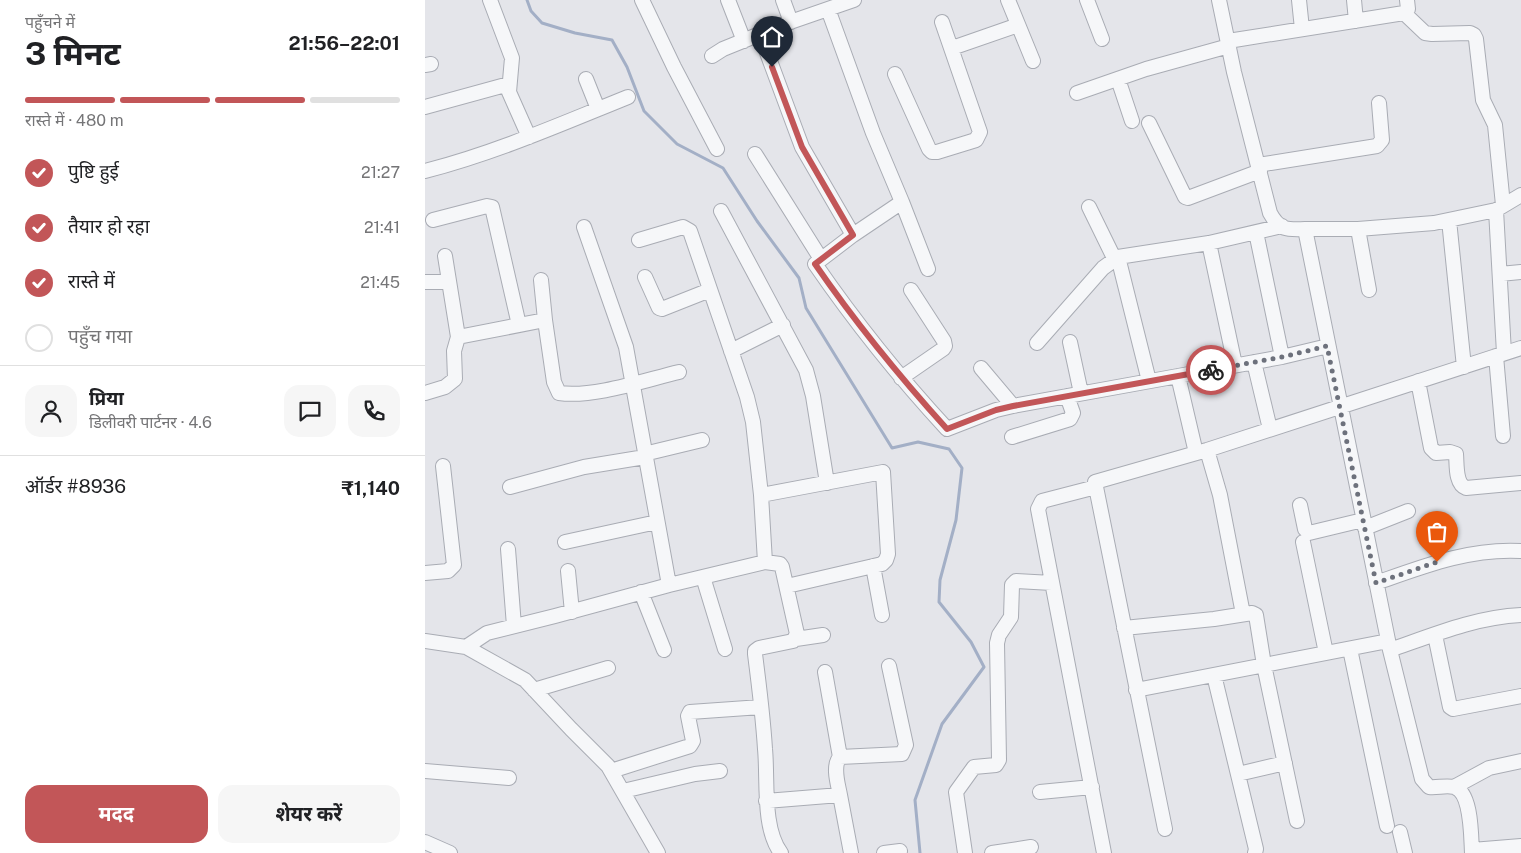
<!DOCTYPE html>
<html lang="hi">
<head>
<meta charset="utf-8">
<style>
	:root { --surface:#fff; --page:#f6f6f6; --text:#202124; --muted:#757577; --line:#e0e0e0; --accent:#c25658 }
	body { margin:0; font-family:"Public Sans","Noto Sans Devanagari",sans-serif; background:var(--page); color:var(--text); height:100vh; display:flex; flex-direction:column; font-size:19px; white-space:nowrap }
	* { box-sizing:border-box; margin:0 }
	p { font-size:16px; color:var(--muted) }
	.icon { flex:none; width:28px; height:28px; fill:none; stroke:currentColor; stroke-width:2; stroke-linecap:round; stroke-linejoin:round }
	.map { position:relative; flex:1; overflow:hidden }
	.details { display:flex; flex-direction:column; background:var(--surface); width:425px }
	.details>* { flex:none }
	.pin { position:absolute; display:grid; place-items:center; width:42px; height:42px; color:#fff; margin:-51px -21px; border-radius:50% 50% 50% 0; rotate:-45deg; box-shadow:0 0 5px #0007 }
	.pin .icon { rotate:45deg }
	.courier { position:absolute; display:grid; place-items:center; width:50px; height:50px; margin:-25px; border:4px solid #c25658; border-radius:50%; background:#fff; color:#222; box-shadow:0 1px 6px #0007 }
	.summary em { font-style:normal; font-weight:700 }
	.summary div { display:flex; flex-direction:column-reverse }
	.summary { display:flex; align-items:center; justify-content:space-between; height:85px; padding:0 25px }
	h1 { font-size:32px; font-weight:700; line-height:38px }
	.bar { display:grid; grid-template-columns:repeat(4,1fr); gap:8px 5px; align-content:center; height:60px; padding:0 25px }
	.bar i { height:6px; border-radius:4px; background:var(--line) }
	.bar .active { background:var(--accent) }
	.bar p { grid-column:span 4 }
	.line { display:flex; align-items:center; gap:12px; padding:0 25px; border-top:1px solid var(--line) }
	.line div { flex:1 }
	.round { display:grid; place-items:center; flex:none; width:52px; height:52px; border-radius:15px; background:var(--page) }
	ol { padding:0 25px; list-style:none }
	li { display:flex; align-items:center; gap:15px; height:55px }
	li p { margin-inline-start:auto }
	li .icon { padding:5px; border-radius:50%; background:var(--accent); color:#fff; stroke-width:4 }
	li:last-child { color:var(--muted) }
	li i { width:28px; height:28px; border:2px solid var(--line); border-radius:50% }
	.cta { display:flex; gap:10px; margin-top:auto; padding:10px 25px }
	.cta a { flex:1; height:58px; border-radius:15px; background:var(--accent); color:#fff; font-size:20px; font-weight:700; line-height:58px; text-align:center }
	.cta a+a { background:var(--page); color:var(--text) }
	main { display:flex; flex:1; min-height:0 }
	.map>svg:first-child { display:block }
</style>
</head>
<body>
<main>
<section class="details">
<div class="summary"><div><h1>3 मिनट</h1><p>पहुँचने में</p></div><em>21:56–22:01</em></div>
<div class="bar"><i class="active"></i><i class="active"></i><i class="active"></i><i></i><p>रास्ते में · 480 m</p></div>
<ol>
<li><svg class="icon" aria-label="check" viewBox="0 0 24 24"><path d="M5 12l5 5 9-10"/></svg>पुष्टि हुई<p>21:27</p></li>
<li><svg class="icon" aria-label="check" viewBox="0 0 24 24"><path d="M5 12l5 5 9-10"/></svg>तैयार हो रहा<p>21:41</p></li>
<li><svg class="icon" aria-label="check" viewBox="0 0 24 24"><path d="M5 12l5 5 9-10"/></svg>रास्ते में<p>21:45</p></li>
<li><i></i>पहुँच गया</li>
</ol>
<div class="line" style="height:90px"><a class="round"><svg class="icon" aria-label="person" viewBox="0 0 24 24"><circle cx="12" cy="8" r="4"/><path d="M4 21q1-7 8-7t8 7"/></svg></a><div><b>प्रिया</b><p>डिलीवरी पार्टनर · 4.6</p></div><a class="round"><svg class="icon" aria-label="chat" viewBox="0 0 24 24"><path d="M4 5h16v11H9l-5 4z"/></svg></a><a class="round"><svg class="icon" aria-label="phone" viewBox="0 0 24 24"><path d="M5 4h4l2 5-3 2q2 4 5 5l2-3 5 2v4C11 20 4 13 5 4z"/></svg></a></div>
<div class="line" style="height:65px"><div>ऑर्डर #8936</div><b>₹1,140</b></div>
<div class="cta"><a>मदद</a><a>शेयर करें</a></div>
</section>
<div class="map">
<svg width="1096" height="853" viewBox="0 0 1096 853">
	<rect width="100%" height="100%" fill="#e4e5ea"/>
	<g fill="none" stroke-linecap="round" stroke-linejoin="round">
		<!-- stream -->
		<path stroke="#a3afc6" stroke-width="3" d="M102,0l4,11 11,12 33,10 37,7 15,27 17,44 33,33 46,24 34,53 42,57 7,30 86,140 26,-6 31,7 13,19 -6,52 -16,60 -1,22 32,40 13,25 -42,57 -27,76 5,53"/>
		<defs>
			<path id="minor" d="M65,0l22,58 -3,34 20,45
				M217,0l32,67 43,82
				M303,0l16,41
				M358,0l8,22
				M583,0l25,61
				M662,0l15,39
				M794,0l15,72 36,141c9,17 17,17 35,16l85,421 32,129 7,8c8,1 17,-2 25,0 18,5 17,50 18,66
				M874,0l3,29
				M929,0l2,21
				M403,9l45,124 29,69 -49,33 -38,29c40,58 84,113 132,165l49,-19 17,-4 165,-30
				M979,13l21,20 7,1 38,-1 4,2 2,4 7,61 12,25 8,80
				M335,34l13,-6 81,-28
				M803,41l176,-28 4,-4 -1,-9
				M527,48l66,-23
				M287,56l11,-7 37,-15 42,113 51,88
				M0,65l6,-1
				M470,74l34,75 3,3h5l39,-12 4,-8 -38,-110
				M161,79l12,30
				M693,79l14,42
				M652,93l69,-24 83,-23
				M0,107l84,-23
				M724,123l36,74 3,1 72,-27
				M330,154l66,105
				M833,165l119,-19 5,-6 -3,-37
				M0,171c70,-18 136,-47 203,-74
				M477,202l26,67
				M664,207l25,51
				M1071,210l8,143
				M296,211l85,159 7,26 14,87
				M8,220l54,-14 5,1 27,118
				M1024,220l15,147
				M880,229h53l76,-6 62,-13 25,-15
				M933,229l11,61
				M831,232l26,125
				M214,240l44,-13 7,4 57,166 6,25 8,73
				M784,243l26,122
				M20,256l13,81
				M693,257l31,124
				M1075,274l21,-2
				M220,277l14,31 3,1 48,-19
				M116,280l4,40
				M0,282h24
				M645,342l11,51
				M612,343l66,-75 15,-11 91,-14 73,-17
				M306,351l52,-26
				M1071,356l7,80
				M829,362l16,67
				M556,368l32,38
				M476,378l42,-29 2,-3 -1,-5 -33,-51
				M993,381l13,67 5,5 14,-1 6,2c1,10 -1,30 10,34l55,-5
				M0,393l20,-6 10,-8 -1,-28 4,-14 87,-17 9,62 5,11c35,5 86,-13 120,-21
				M587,437l58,-18 3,-6 -6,-17
				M782,450l13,45 23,119
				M771,453l-18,-77 104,-19 46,-11
				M219,454l58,-14
				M85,487l74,-20 61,-10
				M671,487l-54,14 -4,8 66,344
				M875,505l5,24 4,4 54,-13
				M940,528l43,-17
				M140,542l92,-20
				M878,542l23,111
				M83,549l6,77
				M340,562l-4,-67 122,-23 5,82 -2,6 -4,4 -95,22
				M448,566l9,49
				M143,571l4,41
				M0,573l23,-2 6,-6 -11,-99
				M278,577l22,72
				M951,583c48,-17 94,-35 145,-32
				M244,585l96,-23 15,2 2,3 15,67 -4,7 -34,7 -4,3v3c4,31 8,63 10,95 3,30 -3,79 16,104
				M216,592l23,58
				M699,628l90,-9 38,-6 4,2 8,50 33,156
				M1010,635l15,72 3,2 68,-13
				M371,639l27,-4
				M0,641l41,6 59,33 46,49 37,37 50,87
				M41,647l21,-14 68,-17 114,-31 -43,-238 -42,-120
				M925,649l37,177
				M965,650c43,-15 86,-33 131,-35
				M400,672l15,85
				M789,675l42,174 -1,4
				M109,690l74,-22
				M711,690l252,-49
				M0,771l84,7
				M186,771l79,-25 3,-5 -5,-25 2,-4 71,-5
				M813,774l47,-11
				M1029,787l35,-19 32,-7
				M198,791l72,-17 25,-3
				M615,792l52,-5
				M415,795c-2,-11 -8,-29 0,-38l62,-3 4,-9 -17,-79
				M341,801l74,-6 11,58
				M740,829l-70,-347 112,-32 314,-102
				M975,832l5,21
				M0,842l25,11
				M1047,850l49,-4
				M459,853l16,-2
				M540,853l-9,-61 18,-25 22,-2 3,-5 -2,-117 2,-8 12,-18 1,-32 4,-4 36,2
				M567,853l39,-6"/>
		</defs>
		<!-- minor casing -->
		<use href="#minor" stroke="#a9acb4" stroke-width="16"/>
		<!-- minor -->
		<use href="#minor" stroke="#f6f7f9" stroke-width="14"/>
	</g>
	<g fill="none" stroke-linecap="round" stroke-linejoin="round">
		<!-- done -->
		<path stroke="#6d717c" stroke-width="5" stroke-dasharray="0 9" d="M786,370l71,-13 45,-11 49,237 61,-21"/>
		<!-- route -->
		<path stroke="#c25658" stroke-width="6" d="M347,67l30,80 51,88 -38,29c40,58 84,112 132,165l49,-19 17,-4 198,-36"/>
	</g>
</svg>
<div class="pin" style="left:1012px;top:562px;background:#ea580c"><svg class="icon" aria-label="bag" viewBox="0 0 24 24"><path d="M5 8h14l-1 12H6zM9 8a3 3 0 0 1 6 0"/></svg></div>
<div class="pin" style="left:347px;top:67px;background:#1f2937"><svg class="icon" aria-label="home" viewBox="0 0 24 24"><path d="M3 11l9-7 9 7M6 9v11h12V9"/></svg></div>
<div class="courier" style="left:786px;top:370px"><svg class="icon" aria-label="bike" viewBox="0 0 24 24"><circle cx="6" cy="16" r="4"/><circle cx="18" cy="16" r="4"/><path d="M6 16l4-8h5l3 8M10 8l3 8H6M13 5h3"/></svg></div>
</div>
</main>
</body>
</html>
